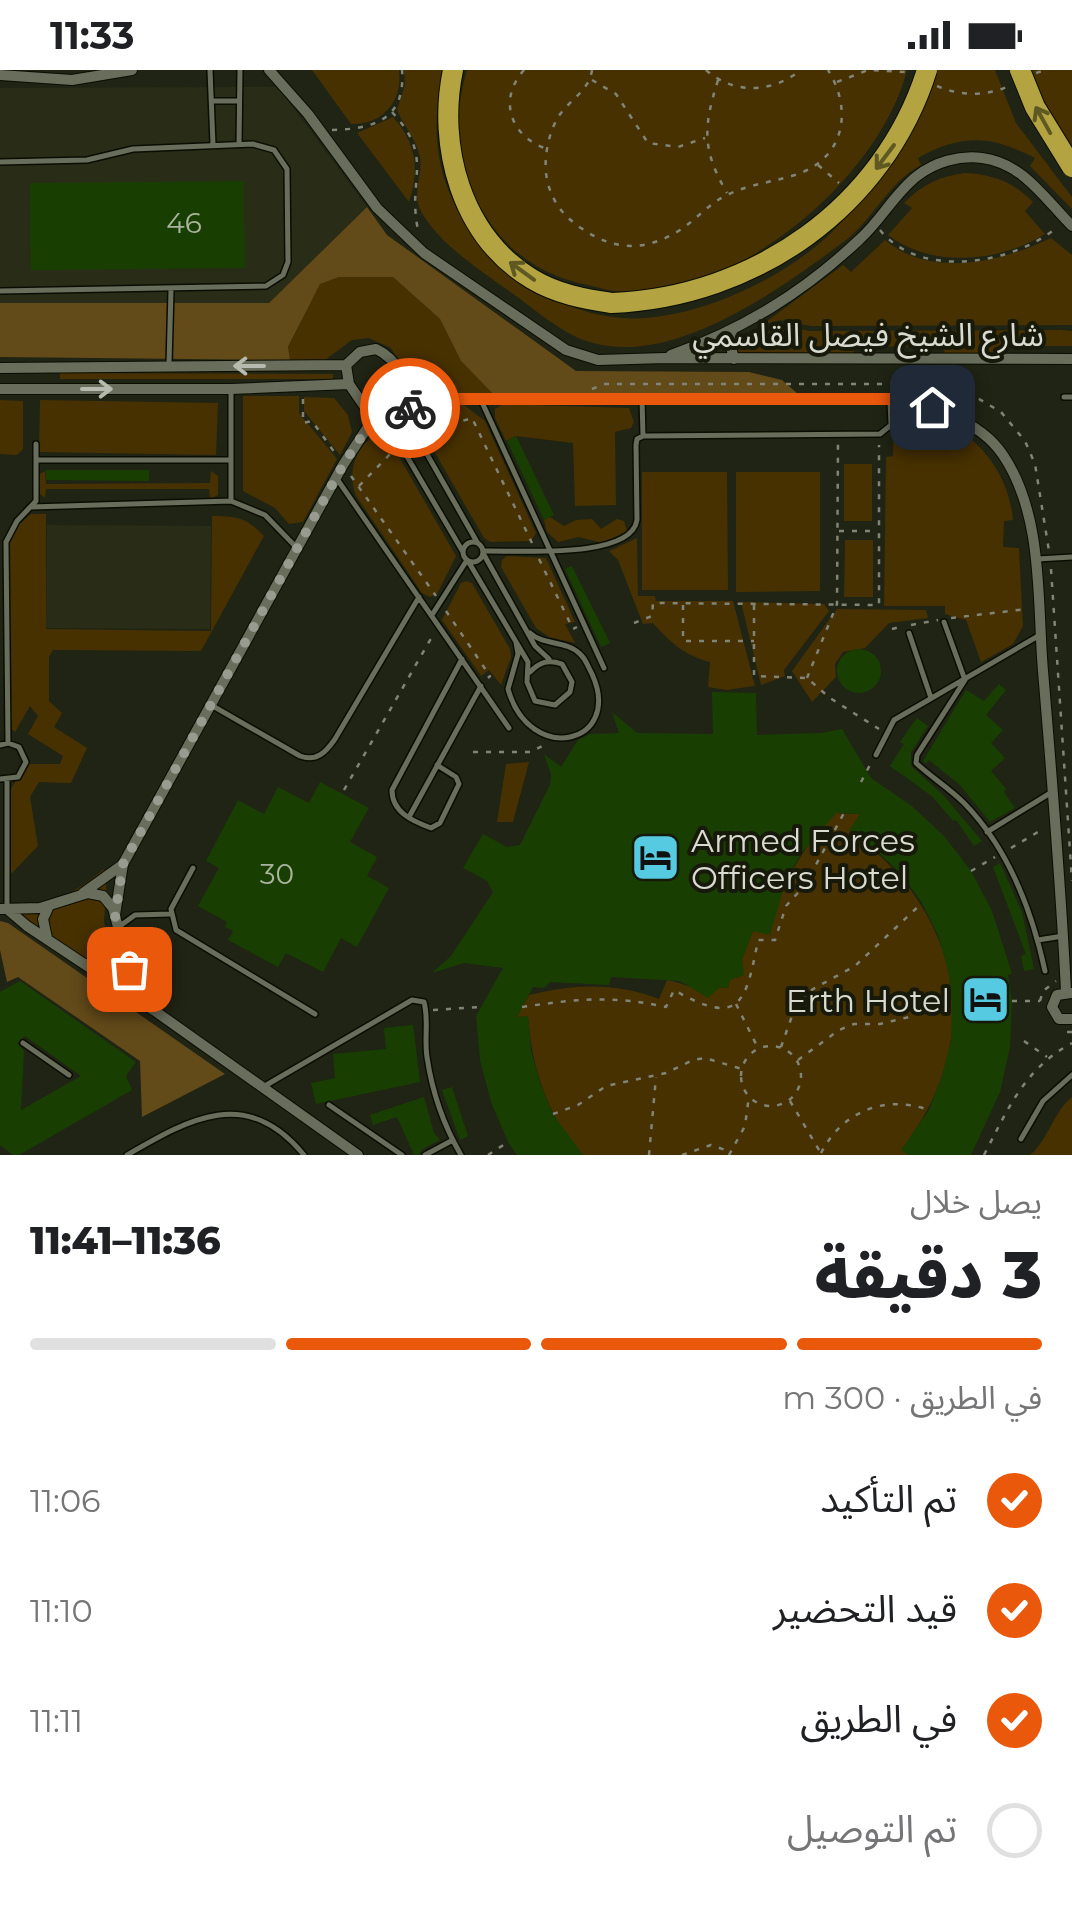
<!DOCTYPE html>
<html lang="ar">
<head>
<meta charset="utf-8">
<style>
	:root { --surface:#fff; --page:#f6f6f6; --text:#202124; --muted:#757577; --line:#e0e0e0; --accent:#ea580c }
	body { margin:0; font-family:Montserrat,"Noto Sans Arabic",sans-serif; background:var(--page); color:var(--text); direction:rtl; height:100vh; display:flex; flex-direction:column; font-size:38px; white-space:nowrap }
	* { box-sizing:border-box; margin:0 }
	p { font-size:32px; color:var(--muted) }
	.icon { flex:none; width:55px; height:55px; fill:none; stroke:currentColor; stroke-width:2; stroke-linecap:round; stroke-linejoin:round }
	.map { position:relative; height:1085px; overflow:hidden; direction:ltr }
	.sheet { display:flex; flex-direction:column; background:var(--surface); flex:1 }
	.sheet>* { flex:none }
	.pin { position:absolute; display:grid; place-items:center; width:85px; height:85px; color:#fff; margin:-42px; border-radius:20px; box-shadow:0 5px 15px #0006 }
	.courier { position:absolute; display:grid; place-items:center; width:100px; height:100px; margin:-50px; border:8px solid #ea580c; border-radius:50%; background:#fff; color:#222; box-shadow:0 2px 12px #0007 }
	.head em { font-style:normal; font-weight:800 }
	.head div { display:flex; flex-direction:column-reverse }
	.head { display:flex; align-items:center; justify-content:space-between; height:170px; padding:0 30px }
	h1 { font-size:65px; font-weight:800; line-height:75px }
	.bar { display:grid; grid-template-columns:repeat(4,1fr); gap:15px 10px; align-content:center; height:120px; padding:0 30px }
	.bar i { height:12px; border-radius:8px; background:var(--line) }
	.bar .active { background:var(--accent) }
	.bar p { grid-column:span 4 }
	ol { padding:0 30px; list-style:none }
	li { display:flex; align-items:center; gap:30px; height:110px }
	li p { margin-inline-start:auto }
	li .icon { padding:10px; border-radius:50%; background:var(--accent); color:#fff; stroke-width:4 }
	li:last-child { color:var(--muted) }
	li i { width:55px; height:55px; border:5px solid var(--line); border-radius:50% }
	.status { display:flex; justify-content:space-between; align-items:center; height:70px; padding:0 50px; background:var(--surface); direction:ltr }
	.status svg { height:28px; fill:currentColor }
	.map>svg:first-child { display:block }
</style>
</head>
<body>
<div class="status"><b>11:33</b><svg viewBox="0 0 49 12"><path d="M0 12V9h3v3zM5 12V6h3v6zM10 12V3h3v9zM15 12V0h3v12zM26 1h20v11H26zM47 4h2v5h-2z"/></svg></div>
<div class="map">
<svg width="1072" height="1085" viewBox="0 0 1072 1085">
	<rect width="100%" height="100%" fill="#202414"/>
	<!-- built -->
	<path fill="#292d17" d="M278,17l89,120 -98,96h-269v-215z
		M47,455l164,1 -1,103 -164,-1z"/>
	<!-- green -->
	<path fill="#473101" d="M312,0h87c4,31 -16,55 -48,54z
		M404,0h40c-16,64 -7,120 35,171 9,11 18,26 30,35 7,6 18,10 27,14 27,14 54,26 86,28 70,5 165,-40 213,-89 45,-46 81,-99 103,-159h57l21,53 56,74v12l-42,-43 5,-8c-45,-23 -73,-24 -117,0l3,7c-32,17 -47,53 -75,75 -63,47 -170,126 -253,103 -31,-8 -58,-34 -84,-52 -28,-20 -74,-50 -89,-82 -8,-15 3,-35 0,-52 -4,-19 -16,-30 -23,-47l8,-25z
		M467,0h440c-27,107 -168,227 -281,222 -13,0 -26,-4 -38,-7 -43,-8 -80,-32 -103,-70 -30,-46 -33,-93 -18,-145z
		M1031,0h41v76l-28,-45z
		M393,47c23,25 27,53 16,85l-52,-69z
		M965,103c27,1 48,9 68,29l-8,9 20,23c-45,28 -113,35 -157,1l24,-27 -8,-5c17,-18 36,-27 61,-30z
		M1051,168l21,17v70l-261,1 -31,-6 -18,5 81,-60 8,7 34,-32c46,39 116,22 166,-2z
		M339,207h54l47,42 21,42 31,32 -66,1 -13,-7 -22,-39 -22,-10 -17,2 -27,20h-35l-2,-12 31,-64z
		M782,255l27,6 253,-1 10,1v15h-74l-1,9h-52l-1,-8 -90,-1v10l-114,-2 -5,-6 4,-8 11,-7 6,8 10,-5 -1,-3z
		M60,303l273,1v5h-273z
		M243,326h56v17l38,46 -34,63 -14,2 -14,-16 -32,-17z
		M304,327l30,1 14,17 4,17 -12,23 -36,-44z
		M0,330l23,1v48l-6,6 -17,-1z
		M40,330l178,3 -2,52 -177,-3z
		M503,334l126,4 5,14 -3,6 -16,4 1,73 -41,1 -2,-63 -57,-7 -10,5 -11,-23v-9z
		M427,335h37l21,16 51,112 -5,8 -41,1 -6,-4 -65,-113 2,-16z
		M894,338c61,3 114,50 119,112l-9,1 -1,26 16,1 4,78 -10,18 -32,18 -15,-42 -21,-6v-8h-61l2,-149 7,-1z
		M379,364l11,7 66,115 -19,38 -7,3 -8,-4 -66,-97c-9,-23 -1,-52 23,-62z
		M844,394h28v57h-28z
		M45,401l1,13 164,-1 1,-12 7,5v19l-8,4 -1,-10h-163l-1,9 -5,-4v-20z
		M727,402l1,118h-86v-118z
		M736,402h84v119l-84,1z
		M31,444h15v115l165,2 1,-115c25,0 35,2 52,20l-63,115 -148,-1 -4,7v44l13,12 -8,14 33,21 -16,35 -32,-1 -9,15 8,49 -28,29 -2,-82 19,-29h33l3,-8 -35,-22 10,-18 -8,-10 -15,26 -7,-6 -1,-180 3,-14z
		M550,447l14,9 12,-6 16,-1 9,10 16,-10 7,2 3,10 -24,12 -24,-6 -21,5 -11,-10 -3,-12z
		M637,468l1,58h17l1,5h77l22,85 -29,4 -18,-3 2,-25c-26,-7 -39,-19 -57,-39l-10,1 -25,-64 -9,-9z
		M845,470h28v57h-29z
		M507,486l39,2 29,64 -10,2 10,19 -26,-6 -13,-9 -35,-61 1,-7z
		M467,511l5,2 38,66 1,8 -10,28 -12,-15 -8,6 -39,-56 19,-37z
		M741,532l83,2 5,7 -45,59 1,6 -24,9z
		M837,539l89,1 2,8 -39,5 -24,25 -22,4 -8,12 1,13 -24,25 -20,-31z
		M529,692l-16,60h-16l9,-58z
		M836,743l24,1 -10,17c111,81 138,206 52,318l6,6h-325c-36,-38 -51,-87 -55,-138h-11l12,-22c44,-11 87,-13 130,4l8,-19c10,1 17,6 26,7 11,2 23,-1 35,1l3,-14 5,4 7,-3 -1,-16 11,-28 17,3c10,-48 31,-86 66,-121z
		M103,800h4l-3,52 8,35 -5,7 -9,4 -80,-53 4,-8c36,-6 53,-14 81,-37z
		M1072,1027v58h-42c19,-16 23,-43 42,-58z"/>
	<!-- forest -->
	<path fill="#634a19" d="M367,137l20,28 189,136 173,1 33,8 16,14 -306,-1 -31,-32 -21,-42 -47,-42h-54l-19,7 -32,63 2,13 -290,-3v-54h269z
		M0,851l8,2 217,151 -83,43 -2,-56 -122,-84 -11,5 -7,-32z"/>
	<!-- building -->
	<path fill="#183f01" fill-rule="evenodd" d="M244,111l1,87 -214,2 -1,-87z
		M516,366l38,79 -10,5 -37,-79z
		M46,400h103v11l-103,-1z
		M572,496l38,77 -9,4 -36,-78z
		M837 601a22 22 0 1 1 44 0a22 22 0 1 1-44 0Z
		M999,614l7,6 -20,25 17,15 -12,13 14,15 -14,13 15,18 -2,3 11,16 -25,14 -30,-37 -31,-25 -3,4 -3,-3 43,-71 18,11z
		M712,622l44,1 1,42 64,-2 21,-4 29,49 42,29 31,29 27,35 21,40 20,63 -4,1 4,26 -2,46 -10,45 -29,63h-63l-7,-5 28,-40 13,-34 9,-35 1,-36 -4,-35 -10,-35 -16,-32 -20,-28 -25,-24 -28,-20 11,-17 -24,-1 -35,41 -15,26 -16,55 -17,-4 -11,28 2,16 -14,5 -2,8 -8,-1 -12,11 -28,-17 -69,-4 -2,8 -59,-3 -6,6 -11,-1 -16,30 11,-1 3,34 9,33 13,31 30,41h-66l-9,-13 -17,-40 -11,-42 -4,-44 27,-48 -39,-5 -32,10 19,-17 42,-64 -6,-11 -24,-13 20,-34 24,13 13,-2 30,-60 1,-11 -7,-20 17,13 17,-27 12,-6 29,-1 -7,-21 25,21 76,1z
		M917,648l11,8 -17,26v14l33,30 38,45 -8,5 -18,-26 -3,1 -20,-24 -43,-31 14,-22 -4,-2z
		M320,712l49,26 -19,34 27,15 -10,19 22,12 -32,59 -16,-9 -18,34 -37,-19 -8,14 -50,-27 5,-9 -8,-4 2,-5 -29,-16 21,-38 -13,-7 32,-61 26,14 14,-27 31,16z
		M1000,793l22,49 12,57 -10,2 -3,-15 5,-2 -33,-87z
		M20,911l116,81 -10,14 6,14 -113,65h-6l-13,-10v-153zM25,966l56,40 -60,34 3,-59 -7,-8z
		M413,955l7,57 -104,22 -5,-21 24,-5 -2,-24 53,-5 -2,-21z
		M452,1017l16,49 -8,4 -18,-50z
		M424,1027l10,36 6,7 -19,10 -2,5h-5l-17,-38 -24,8 -3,-10z"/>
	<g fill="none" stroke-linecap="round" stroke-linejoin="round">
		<defs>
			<path id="lane" d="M210,0l3,74
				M212,31h27
				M239,74l1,-74
				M0,92l87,-2 46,-11 120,-5 21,6 13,19 1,93 -5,13 -17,11 -266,5
				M169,294l2,-74
				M231,319v112
				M1064,327h8
				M642,329l1,37 237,-2 11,-9 -1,-24
				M481,330l123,268
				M410,343l1,13 66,116
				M380,354l15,12 68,116
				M36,390h195
				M337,409l172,249
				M31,437l200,-6 34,14 31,32
				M463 482a10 10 0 1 1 20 0a10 10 0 1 1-20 0Z
				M483,481c33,-1 148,9 154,-31l-1,-75 1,-6 6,-3
				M483,483l52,93 14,13
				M1037,489l35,-2
				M468,491l60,101 -1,20 8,19 20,4 15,-13 2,-10 -10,-18c-14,-5 -22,-2 -32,8
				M432,545l35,-55
				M944,552l21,58 -48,75 -1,8c15,14 33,25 48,40 44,45 68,108 81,168
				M909,563l22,65
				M516,572l2,12 -10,35c22,78 116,55 84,-15 -4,-7 -6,-15 -12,-20 -14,-14 -36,-8 -50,-21
				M211,635l89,51c17,6 26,-4 35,-17l84,-142
				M8,673l-2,-201 11,-21 19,-20v-57
				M0,675l8,-2 11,4 7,15 -8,15 -18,2
				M876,685l18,-35 146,-85
				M437,695l19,12 3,7 -19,39 -9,5c-19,-7 -39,-16 -39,-38l70,-131
				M7,711v125
				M409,747l72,-131
				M987,762l65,-40
				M193,798l-22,41 5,21 139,84
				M120,856l15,-11 35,-1
				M1038,870l25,-4
				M23,973l46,32
				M263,1017l149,-87 12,2c5,19 0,36 3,55 5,34 17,69 34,98
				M329,1035l73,50
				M1021,1069l22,-38 29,-26
				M127,1085c62,-36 120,-70 177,0
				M425,1085l28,-15"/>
			<path id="street" d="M269,0l39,44 69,94 47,45 142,97 32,10 67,-2 407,1
				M0,5l72,5 60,-10
				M732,262l-2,11 4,16
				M671,285c73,-26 133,-63 189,-116 21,-19 35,-46 57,-63 18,-14 42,-21 65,-18 41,5 63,41 90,68
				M0,298l346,-3 14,-13 16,-3c20,9 40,40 33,61l-22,13 -14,-4 -24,-35 -3,-19
				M0,319h231l118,-5
				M412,329h478c40,7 89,20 113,56 41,61 34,146 40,216 9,107 18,214 23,321
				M83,823l39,-28
				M0,839l40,-1 48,-15 15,3 10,12 16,61 19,34
				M7,839l20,17 128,85 203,144
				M115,845l8,-51 220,-399 30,-46
				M47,868l-4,-19 6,-13
				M87,894l23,-7 12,-12
				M1071,923l-14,2 -5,12 7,12h13"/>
			<path id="highway" d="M453,0c-16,76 8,166 79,209 25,15 52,20 80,24"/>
		</defs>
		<!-- lane casing -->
		<use href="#lane" stroke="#0a0d02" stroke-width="8"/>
		<!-- street casing -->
		<use href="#street" stroke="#0a0d02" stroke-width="12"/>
		<!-- highway casing -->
		<use href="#highway" stroke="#0a0d02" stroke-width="22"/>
		<!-- path -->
		<path stroke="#818477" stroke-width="2.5" stroke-dasharray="5 8" stroke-linecap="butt" d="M524,0c-27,30 -13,67 23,79
			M592,0c-3,22 -25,31 -35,49 -9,16 -14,42 -10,60 4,21 16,37 34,49 33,23 64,24 99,2 17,-11 29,-27 49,-36 22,-10 44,-12 66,-19 50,-16 58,-65 33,-105
			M706,0c28,25 66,23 95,0
			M1036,3l10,-3
			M592,10l24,14 32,49 30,4 27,-9
			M718,10c-15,48 -16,70 9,113
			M837,12l31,-12 38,2
			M937,16c23,10 50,11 74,-1
			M392,42c43,46 15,66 26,118
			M332,60c41,-1 74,-10 70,-60
			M818,95l21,18
			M880,160c40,50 133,34 176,-2
			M592,319l12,-5h297l68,9 32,19 24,29 10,23 14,87
			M303,329v24l9,-2 23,32
			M426,362l46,-14 60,125
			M351,406l85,120
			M359,416l34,-35
			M839,461h37
			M539,489l34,70 4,-2
			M1051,499l21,312
			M683,535v36h71
			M754,535v71l53,2 23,20 49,31
			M446,541l44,65 -2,2
			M951,548l76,-9
			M634,553l18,-7 1,-13 226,2v-160
			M911,555l27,-5
			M892,559l11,-3
			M807,608l30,-74 1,-163
			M473,682h58l17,-9
			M861,712l11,-21
			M344,720l89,-155
			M1011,778l32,-19
			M971,801l24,-14
			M1012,931h28
			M1040,931l3,-10 13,-10
			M736,934l21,42
			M522,937c55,-8 90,-12 144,0l8,-17c66,38 72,13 84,-50h17l11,-34 19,-21 39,-72
			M433,940l47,-3
			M1067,962h5
			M1024,971l23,16
			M741 1006a30 30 0 1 1 60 0a30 30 0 1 1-60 0Z
			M781,977l11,-31 10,-17 11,-10 42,-23 67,-63
			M798,990l41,-30 15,-6h26l29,-7 16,-9 27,-3
			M790,1031l32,54
			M553,1044l25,-9 28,-19 60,-13 27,-13 12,-2 37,11
			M821,1083c21,-41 63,-59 108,-43
			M488,1085l20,-13
			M649,1085l7,-78
			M682,1085l29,-10 20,7
			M729,1085l16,-29 4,-30
			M984,1085c24,-46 40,-86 88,-112"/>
		<!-- lane -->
		<use href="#lane" stroke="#696d5b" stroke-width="5"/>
		<!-- street -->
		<use href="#street" stroke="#696d5b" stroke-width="10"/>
		<!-- highway -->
		<use href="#highway" stroke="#b4a341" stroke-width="20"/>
		<defs>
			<path id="highway-bridge" d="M1020,0l15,37 37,60
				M612,233c143,-6 272,-96 315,-233"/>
		</defs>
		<!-- highway-bridge casing -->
		<use href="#highway-bridge" stroke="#0a0d02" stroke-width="22" stroke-linecap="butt"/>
		<!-- highway-bridge -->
		<use href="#highway-bridge" stroke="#b4a341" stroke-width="20"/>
	</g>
	<!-- one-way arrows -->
	<defs><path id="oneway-shaft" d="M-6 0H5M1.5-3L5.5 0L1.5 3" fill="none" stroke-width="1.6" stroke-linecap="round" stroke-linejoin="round" transform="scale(2.5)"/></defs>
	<g stroke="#5e5823">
		<use href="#oneway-shaft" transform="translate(1043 50) rotate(-119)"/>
		<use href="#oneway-shaft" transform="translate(885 87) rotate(127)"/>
		<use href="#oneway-shaft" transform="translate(522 201) rotate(-144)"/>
	</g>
	<g stroke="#b7baae">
		<use href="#oneway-shaft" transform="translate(249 296) rotate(180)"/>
		<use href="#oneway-shaft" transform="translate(97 319)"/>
	</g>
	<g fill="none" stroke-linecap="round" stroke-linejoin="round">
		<!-- done -->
		<path stroke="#989b8f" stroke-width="10" stroke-dasharray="0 18" d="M129,899l-14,-53 8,-52 220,-399 30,-46 14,4 23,-15"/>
		<!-- route -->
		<path stroke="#ea580c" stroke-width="12" d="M410,338l2,-9h478l42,8"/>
	</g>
	<!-- icons -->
	<defs>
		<symbol id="hotel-square" viewBox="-11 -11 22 22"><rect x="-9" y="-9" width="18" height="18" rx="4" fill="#55cae0" stroke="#171a0b"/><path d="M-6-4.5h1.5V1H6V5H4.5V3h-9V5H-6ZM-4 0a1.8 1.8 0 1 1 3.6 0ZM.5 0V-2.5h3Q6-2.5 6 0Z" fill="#111"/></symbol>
	</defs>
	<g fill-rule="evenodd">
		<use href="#hotel-square" x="628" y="760" width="55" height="55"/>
		<use href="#hotel-square" x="958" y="902" width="55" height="55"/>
	</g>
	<g text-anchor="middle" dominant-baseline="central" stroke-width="8" stroke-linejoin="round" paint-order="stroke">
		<!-- number labels -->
		<g font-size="28" fill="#a9b49d">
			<text x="184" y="153">46</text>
			<text x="277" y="804">30</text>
		</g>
		<!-- street labels -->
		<g font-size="32" fill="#d9dbd1" stroke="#171a0b">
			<text x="868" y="264">شارع الشيخ فيصل القاسمي</text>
		</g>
		<!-- poi labels -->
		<g font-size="32" fill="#d9dbd1" stroke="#171a0b" text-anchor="start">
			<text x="691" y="770">Armed Forces<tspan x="691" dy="37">Officers Hotel</tspan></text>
			<text x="950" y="930" text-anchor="end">Erth Hotel</text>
		</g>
	</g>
</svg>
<div class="pin" style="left:129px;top:899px;background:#ea580c"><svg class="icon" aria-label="bag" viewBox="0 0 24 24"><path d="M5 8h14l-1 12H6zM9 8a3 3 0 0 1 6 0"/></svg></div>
<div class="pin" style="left:932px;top:337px;background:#1f2937"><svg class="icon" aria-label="home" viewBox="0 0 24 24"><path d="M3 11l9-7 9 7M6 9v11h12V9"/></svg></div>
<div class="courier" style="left:410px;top:338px"><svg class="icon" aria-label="bike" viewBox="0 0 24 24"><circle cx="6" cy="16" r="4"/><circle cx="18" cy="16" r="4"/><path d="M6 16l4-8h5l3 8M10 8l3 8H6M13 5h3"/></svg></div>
</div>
<section class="sheet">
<div class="head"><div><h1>3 دقيقة</h1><p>يصل خلال</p></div><em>11:36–11:41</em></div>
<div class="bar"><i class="active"></i><i class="active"></i><i class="active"></i><i></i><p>في الطريق · 300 m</p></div>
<ol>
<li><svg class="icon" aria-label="check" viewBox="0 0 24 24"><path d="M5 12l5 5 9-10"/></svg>تم التأكيد<p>11:06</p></li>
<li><svg class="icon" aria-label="check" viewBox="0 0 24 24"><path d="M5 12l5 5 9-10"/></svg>قيد التحضير<p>11:10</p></li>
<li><svg class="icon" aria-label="check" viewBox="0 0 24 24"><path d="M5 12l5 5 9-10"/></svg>في الطريق<p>11:11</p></li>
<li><i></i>تم التوصيل</li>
</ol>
</section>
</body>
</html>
